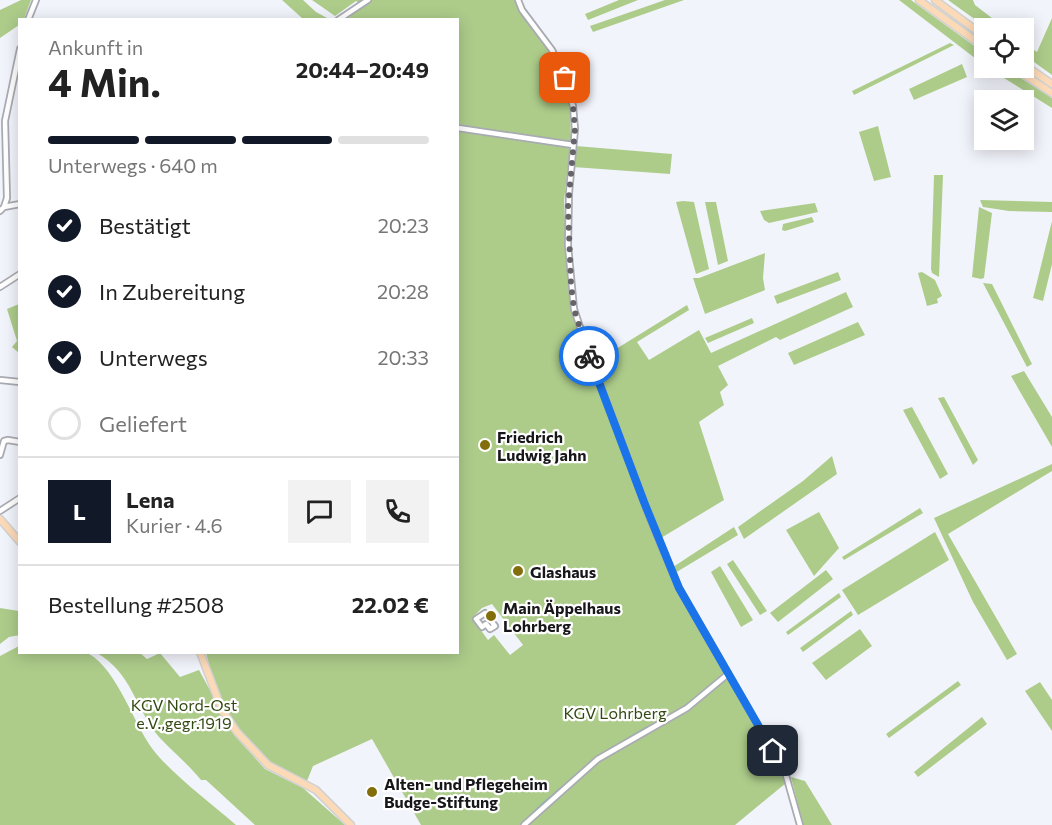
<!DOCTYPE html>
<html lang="de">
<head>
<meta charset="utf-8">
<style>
	:root { --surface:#fff; --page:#f2f2f2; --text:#222; --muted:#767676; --line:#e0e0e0; --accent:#111827 }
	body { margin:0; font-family:Commissioner,sans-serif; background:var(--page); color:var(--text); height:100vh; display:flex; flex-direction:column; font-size:22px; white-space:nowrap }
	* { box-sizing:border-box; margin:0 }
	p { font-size:20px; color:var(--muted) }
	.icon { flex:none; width:33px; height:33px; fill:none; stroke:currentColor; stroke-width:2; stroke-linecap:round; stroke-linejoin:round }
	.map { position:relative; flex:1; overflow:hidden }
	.panel { position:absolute; left:18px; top:18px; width:441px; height:636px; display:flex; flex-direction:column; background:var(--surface); border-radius:0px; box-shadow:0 3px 15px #0003 }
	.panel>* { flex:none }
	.controls { position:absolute; left:974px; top:18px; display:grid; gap:12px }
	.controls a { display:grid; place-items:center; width:60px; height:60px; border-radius:0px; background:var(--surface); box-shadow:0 3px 15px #0003; font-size:30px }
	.pin { position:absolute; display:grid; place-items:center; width:51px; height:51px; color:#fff; margin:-26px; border-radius:12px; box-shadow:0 3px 9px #0006 }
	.courier { position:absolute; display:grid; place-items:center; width:60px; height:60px; margin:-30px; border:4px solid #1a73e8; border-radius:50%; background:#fff; color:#222; box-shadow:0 2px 8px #0007 }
	.summary em { font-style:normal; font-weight:700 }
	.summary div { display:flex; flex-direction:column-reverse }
	.summary { display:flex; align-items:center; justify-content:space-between; height:102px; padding:0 30px }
	h1 { font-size:39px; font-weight:700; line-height:45px }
	.bar { display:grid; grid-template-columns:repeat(4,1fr); gap:9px 6px; align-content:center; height:72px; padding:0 30px }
	.bar i { height:8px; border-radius:4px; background:var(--line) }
	.bar .on { background:var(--accent) }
	.bar p { grid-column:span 4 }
	.line { display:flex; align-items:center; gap:15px; padding:0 30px; border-top:2px solid var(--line) }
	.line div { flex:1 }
	.round { display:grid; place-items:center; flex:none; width:63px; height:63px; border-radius:0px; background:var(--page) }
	ol { padding:0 30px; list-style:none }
	li { display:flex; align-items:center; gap:18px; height:66px }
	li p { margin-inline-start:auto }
	li .icon { padding:6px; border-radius:50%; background:var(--accent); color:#fff; stroke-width:4 }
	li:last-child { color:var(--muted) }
	li i { width:33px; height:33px; border:3px solid var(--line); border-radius:50% }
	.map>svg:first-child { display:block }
</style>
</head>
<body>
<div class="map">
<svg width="1052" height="825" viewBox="0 0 1052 825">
	<rect width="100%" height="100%" fill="#f2f4fb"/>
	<!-- green -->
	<path fill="#adcc8a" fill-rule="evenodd" d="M21,0h10l-7,19 -4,1 -1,5 -19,13v-28z
		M282,0h21l13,12 13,7h-26z
		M312,0h203l4,11 31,42 13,26 7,27 1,33 -7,62 4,85 4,24 19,60 5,-3 -1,-5 92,-57 2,5 -52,32 12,18 50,-30 12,23 135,-61 7,15 -73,33 -4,-3 -58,29 10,19 -8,7 4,13 -25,17 25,78 -68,41 20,48 107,183 3,11 -51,42h-314l-49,-86 -59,27 -6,15 -34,-16 -34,-34 -15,-23 -10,-24 -8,-31 252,-1v-632l-111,-1 16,-13 -7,-5 -21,15zM492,604l31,41 -13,10 -16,-20 -6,5 -16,-22 10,-10z
		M619,0h19l-50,20 -3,-6z
		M665,0h19l-91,32 -3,-6z
		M899,0h12l73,53v12z
		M948,0h25l2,5 30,23h-18z
		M1052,18v57l-29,-21v-12l14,10z
		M950,43l4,2 -100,50 -2,-4z
		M962,64l5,13 -53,23 -5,-11z
		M988,68h17l47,30v10z
		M878,126l13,51 -17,4 -15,-49z
		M576,146l96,8 -2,20 -97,-7z
		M934,175h9l-4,102 -7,-4 -1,-4z
		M980,200l72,2v10l-43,-1 -26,-4z
		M683,201l11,1 15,67 -13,5 -20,-72z
		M705,202h11l12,59 -10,4z
		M815,203l3,9 -49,11 -5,-3 -4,-9z
		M979,207l13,6 -8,65 -3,1 -9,-2z
		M812,217l2,5 -29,9 -3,-1 1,-6z
		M1052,221v43l-9,37 -10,-3z
		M765,253l-2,25 2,12 -60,24 -12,-36h6z
		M838,272l3,8 -64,24 -3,-8z
		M922,272l13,8 7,16 -5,3 1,4 -11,3 -9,-33z
		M983,283l9,1 40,80 -5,3z
		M19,304v49l-7,-6 5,-6 -10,-32z
		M752,318l2,5 -46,20 -3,-5z
		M858,322l7,13 -71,30 -6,-12z
		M1024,371l28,46v30l-41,-71z
		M944,397l34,63 -5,5 -35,-67z
		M912,407l36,67 -8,5 -37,-69z
		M832,456l5,18 -93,65 -6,-12 65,-46z
		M1052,464v7l-104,63 69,120 -10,6 -34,-58 -39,-84z
		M920,508l3,5 -79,47 -2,-3z
		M819,512l20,36 -25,28 -28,-46z
		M734,527l4,8 -63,38 -2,-6z
		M935,532l14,28 -91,55 -16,-25z
		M733,560l34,51 -7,4 -33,-51z
		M720,566l33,54 -12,7 -30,-55z
		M826,570l7,9 -55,43 -8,-9z
		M839,593l2,4 -53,38 -2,-3z
		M0,608l19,3 1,24 -11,2 -9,7z
		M851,611l2,4 -50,37 -3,-4z
		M860,629l12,17 -46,34 -14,-17z
		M19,646l1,6c15,0 30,0 45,0 6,0 13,-1 19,0 28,8 49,68 65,92 18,27 61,58 87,81h-236v-169z
		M97,653h43l7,6 13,-6 20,24 19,-7 36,66 30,33 38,19 42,37h-90l-49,-45h-5c-13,-16 -28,-28 -42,-43 -24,-29 -27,-64 -62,-84z
		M958,681l3,4 -72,53 -3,-4z
		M1040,682l12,18v31l-27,-40z
		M982,717l5,7 -69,53 -4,-5z
		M791,777l14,4 27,44h-29z"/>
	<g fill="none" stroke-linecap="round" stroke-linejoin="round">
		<!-- stream -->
		<path stroke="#34b8c4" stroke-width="1.5" d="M610,749l36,-21
			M602,754l6,-4
			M571,779l22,-19
			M556,792l12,-10
			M541,805l13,-11
			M521,825l18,-18"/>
		<defs>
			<path id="minor" d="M518,0l4,10 30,40 13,28 8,28 2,23 -6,64 -1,52 6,64 17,51 60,161 28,67 106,184 15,53
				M28,20l8,-20
				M338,20l30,-20
				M458,128l115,17
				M4,207l16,-3
				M0,211l4,-4 3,-9 -2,-77 15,-72
				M0,287l20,-13
				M0,380l20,2
				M0,455l4,-14 4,-1 12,2
				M0,511l20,-13
				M485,613l10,13 -5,3 -4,-5 -4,3 -6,-8z
				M524,825l74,-66 89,-51 41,-34"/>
			<path id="major" d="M919,0l65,47
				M935,0l49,36
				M1023,64l29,20
				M1014,68l38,25
				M0,519l20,23
				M200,652l22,58 15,22 31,33 48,25 35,35"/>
		</defs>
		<!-- minor casing -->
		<use href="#minor" stroke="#a9abb2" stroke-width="8"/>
		<!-- major casing -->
		<use href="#major" stroke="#d1d1d1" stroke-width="9"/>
		<!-- minor -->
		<use href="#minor" stroke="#fff" stroke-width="4.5"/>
		<!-- major -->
		<use href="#major" stroke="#fddab7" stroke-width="6"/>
	</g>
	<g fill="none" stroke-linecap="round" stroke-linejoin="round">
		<!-- done -->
		<path stroke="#646469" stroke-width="6" stroke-dasharray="0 10.8" d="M565,78l8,28 2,23 -7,78 3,77 3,25 15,47"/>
		<!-- route -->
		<path stroke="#1a73e8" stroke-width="8" d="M589,356l55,146 35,86 94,163"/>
	</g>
	<!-- markers -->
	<g fill="#836e0c" stroke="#fff" stroke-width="2">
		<circle cx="485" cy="445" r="6"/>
		<circle cx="518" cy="571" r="6"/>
		<circle cx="491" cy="616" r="6"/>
		<circle cx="372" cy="792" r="6"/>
	</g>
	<g text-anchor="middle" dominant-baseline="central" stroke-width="4.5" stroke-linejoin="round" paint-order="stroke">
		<!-- poi labels -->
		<g font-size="16" font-weight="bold" fill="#17171a" stroke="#fff" text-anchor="start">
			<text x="497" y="436">Friedrich<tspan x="497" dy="18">Ludwig Jahn</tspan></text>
			<text x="530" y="571">Glashaus</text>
			<text x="503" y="607">Main Äppelhaus<tspan x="503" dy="18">Lohrberg</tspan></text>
			<text x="384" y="783">Alten- und Pflegeheim<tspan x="384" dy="18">Budge-Stiftung</tspan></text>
		</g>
		<!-- park labels -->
		<g font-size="16" fill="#334912" stroke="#fff">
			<text x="184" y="704">KGV Nord-Ost<tspan x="184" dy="18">e.V.,gegr.1919</tspan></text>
			<text x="615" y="712">KGV Lohrberg</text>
		</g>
	</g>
</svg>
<div class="controls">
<a><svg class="icon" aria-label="locate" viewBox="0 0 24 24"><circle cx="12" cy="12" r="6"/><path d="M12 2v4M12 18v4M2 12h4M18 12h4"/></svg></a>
<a><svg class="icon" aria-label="layers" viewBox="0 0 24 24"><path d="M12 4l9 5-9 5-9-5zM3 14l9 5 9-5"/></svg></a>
</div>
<div class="pin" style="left:565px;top:78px;background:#ea580c"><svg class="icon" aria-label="bag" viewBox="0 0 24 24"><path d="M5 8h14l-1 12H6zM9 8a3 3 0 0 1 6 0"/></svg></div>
<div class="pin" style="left:773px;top:751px;background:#1f2937"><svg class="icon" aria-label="home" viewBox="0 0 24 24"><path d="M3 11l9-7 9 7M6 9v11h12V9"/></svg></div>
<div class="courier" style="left:589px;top:356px"><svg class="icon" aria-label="bike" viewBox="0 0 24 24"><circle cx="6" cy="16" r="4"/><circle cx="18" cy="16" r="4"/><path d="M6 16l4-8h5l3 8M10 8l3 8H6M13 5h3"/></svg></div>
<section class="panel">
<div class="summary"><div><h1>4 Min.</h1><p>Ankunft in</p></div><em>20:44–20:49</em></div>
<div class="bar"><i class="on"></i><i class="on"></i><i class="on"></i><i></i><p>Unterwegs · 640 m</p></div>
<ol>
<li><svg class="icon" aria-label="check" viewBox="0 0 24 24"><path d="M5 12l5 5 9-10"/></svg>Bestätigt<p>20:23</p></li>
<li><svg class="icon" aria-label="check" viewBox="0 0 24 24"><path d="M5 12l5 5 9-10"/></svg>In Zubereitung<p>20:28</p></li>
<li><svg class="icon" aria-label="check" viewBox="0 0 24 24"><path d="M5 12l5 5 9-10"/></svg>Unterwegs<p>20:33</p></li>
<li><i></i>Geliefert</li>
</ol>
<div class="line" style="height:108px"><b class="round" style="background:var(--accent);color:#fff">L</b><div><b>Lena</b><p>Kurier · 4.6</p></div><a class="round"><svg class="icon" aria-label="chat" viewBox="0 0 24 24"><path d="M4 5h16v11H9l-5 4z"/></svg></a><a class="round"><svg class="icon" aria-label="phone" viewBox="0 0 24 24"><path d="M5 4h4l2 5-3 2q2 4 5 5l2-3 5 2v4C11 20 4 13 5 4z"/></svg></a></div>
<div class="line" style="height:78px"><div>Bestellung #2508</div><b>22.02 €</b></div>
</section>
</div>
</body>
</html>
